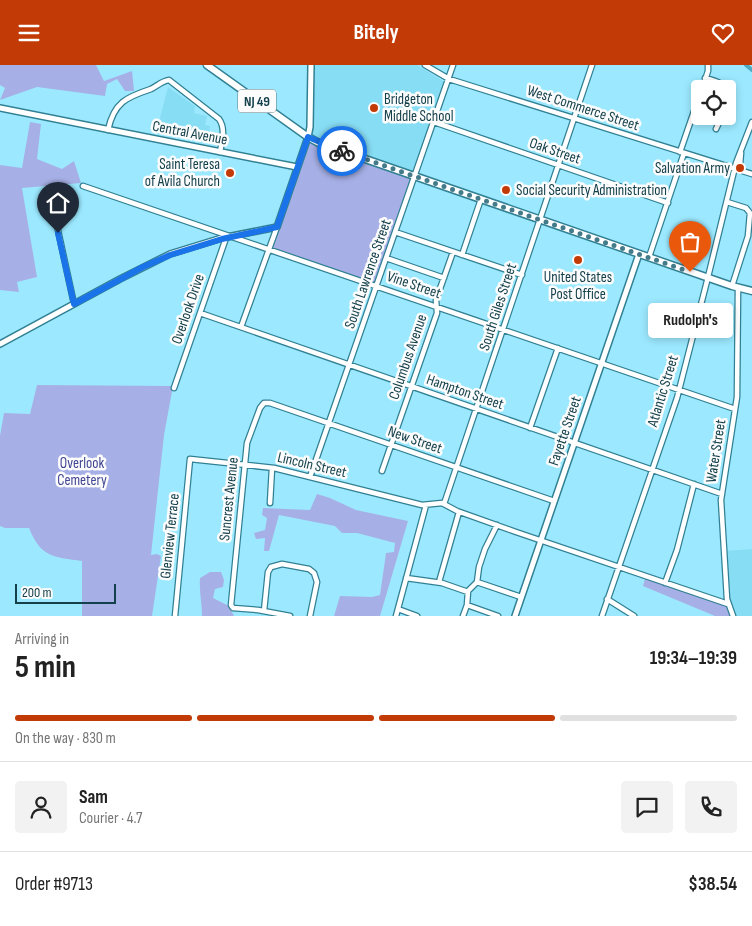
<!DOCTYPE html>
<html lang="en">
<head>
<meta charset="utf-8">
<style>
	:root { --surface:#fff; --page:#f2f2f2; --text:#222; --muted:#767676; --line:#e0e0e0; --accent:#c23a06 }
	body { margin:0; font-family:"Sofia Sans Condensed",sans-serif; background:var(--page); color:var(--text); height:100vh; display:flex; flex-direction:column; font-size:19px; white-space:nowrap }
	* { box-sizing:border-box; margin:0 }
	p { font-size:16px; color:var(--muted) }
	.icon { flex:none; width:28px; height:28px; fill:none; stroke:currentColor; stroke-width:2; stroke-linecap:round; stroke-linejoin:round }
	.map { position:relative; height:551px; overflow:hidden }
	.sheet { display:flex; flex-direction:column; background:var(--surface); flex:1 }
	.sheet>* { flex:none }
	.buttons { position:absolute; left:691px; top:15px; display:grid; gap:10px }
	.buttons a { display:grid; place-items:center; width:45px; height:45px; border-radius:5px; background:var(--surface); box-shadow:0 2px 8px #0003; font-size:25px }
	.scale { position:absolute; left:15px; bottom:12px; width:101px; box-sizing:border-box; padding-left:5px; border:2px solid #14404b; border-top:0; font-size:14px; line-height:18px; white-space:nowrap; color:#14404b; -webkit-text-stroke:4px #fcfcfc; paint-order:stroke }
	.pin { position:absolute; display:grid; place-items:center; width:42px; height:42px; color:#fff; margin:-51px -21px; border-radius:50% 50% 50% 0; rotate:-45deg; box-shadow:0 0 5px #0007 }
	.pin .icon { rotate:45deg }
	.courier { position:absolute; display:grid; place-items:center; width:50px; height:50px; margin:-25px; border:4px solid #1a73e8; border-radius:50%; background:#fff; color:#222; box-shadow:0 1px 6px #0007 }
	.bubble { position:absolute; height:35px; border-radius:5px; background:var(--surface); box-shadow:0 2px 8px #0003; font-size:16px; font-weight:700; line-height:35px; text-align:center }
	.headline em { font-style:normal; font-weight:700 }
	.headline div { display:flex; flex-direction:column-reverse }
	.headline { display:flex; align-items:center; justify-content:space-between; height:85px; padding:0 15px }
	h1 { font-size:32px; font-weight:700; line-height:38px }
	.bar { display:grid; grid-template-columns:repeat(4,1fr); gap:8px 5px; align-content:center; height:60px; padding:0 15px }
	.bar i { height:6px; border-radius:4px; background:var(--line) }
	.bar .on { background:var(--accent) }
	.bar p { grid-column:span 4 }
	.line { display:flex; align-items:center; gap:12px; padding:0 15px; border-top:1px solid var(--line) }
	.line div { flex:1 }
	.round { display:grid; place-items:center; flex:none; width:52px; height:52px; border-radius:5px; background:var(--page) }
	header { display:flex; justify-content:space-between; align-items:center; height:65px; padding:0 15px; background:var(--accent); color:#fff; font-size:22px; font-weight:700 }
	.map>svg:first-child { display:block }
</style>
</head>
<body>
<header><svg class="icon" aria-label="menu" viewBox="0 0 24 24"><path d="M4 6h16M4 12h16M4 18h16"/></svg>Bitely<svg class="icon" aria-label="heart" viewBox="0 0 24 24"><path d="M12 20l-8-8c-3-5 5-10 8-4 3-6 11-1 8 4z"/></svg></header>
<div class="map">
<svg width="752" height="551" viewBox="0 0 752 551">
	<rect width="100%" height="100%" fill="#9ce9ff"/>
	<!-- built -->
	<path fill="#87ddf4" d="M311,0h106l26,16 2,3 -30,93 -107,-40z
		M168,22l27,19 -1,7 13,3 -2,9 5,1 -3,17 -51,-10z
		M752,484v67h-19l-5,-12 -4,-53z"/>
	<!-- green -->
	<path fill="#a7b0e6" d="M0,0h96l8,16 28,-10 2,20h-9l-8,-12 -10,5 -2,12 -68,-9 -37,13 5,-12 -5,-3z
		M30,57l11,2 -4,35 25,10 12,-8 7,22 -59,5 15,89 -20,5 2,10 -19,-2v-125l22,3z
		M308,72l107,40 -38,109 -108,-37z
		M37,320l136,1 -9,49 -13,120 6,-1 4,2 -9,60h-70v-55c-28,-4 -41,-3 -53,-33h-24l-5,-2v-90l4,-23 26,1z
		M317,429l13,4 26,12 52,11 -28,95h-46l6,-20 32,1 8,-2 6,-42 8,-1 1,-9 -38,-10h-15l-7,-7 -56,-11 -10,36h-5l1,-13 -9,1 -2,-6 11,-3 2,-12 -5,-3 1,-7 47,2z
		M210,507h11l3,8 -1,7 -8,2 -2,9 16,8 5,10h-32c0,-13 -3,-24 -2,-38z
		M646,510l83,29 4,12h-18l-72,-30z"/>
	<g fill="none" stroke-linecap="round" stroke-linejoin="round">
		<!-- canal -->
		<path stroke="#4caac1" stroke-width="4" d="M746,0l6,5"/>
		<defs>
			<path id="minor" d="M425,0l24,14 303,95
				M705,13c11,3 22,6 26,17l-3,9
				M702,24l6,-18v-6
				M434,57l234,81
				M716,64l6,-13
				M108,65c6,-28 19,-33 43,-41 6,-3 11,-8 18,-9l50,39c7,10 3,22 1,33
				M680,87l20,-58
				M735,104l5,-5 1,-11
				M83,121l652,223
				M51,133l23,106
				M727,137l19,6 4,5 -2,23 -16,50
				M395,167l127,43
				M462,190l19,-56
				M649,192l35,-104
				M386,193l58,20
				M200,248l522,181
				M241,262l36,-100
				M174,323l52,-150
				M530,363l28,-80
				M382,406l55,-158 -1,-13 17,-48
				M310,412l143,-412
				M270,438l2,-35
				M444,439l148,-439
				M406,513l36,5 26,9
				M439,517l20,-70
				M477,517l44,15
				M665,518l12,-33 17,-66
				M607,534l27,17
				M467,540l31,11
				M398,544l19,7
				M264,546l4,-39 3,-5 11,-3 27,5 5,4 3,9 -7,34
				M175,551l15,-157 84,9 148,37 20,-2 15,8 59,21 212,72
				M290,551l-32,-6 -25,-2 -2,-3 16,-162 13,-35 4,-5h6l284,98
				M396,551l30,-111
				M463,551l4,-11 1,-14 9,-9 2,-15 6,-18 12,-24
				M602,551l75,-218 29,-113 30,-122 16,-41
				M733,551l-6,-17 -6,-99 16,-103 1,-109"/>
			<path id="major" d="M0,43l297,59
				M0,279l120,-65 50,-25 52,-16 55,-11 31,-90 2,-10 1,-62
				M515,551l124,-362"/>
			<path id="highway" d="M207,0l101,72 11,6 413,143 20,5"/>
		</defs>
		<!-- minor casing -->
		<use href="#minor" stroke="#318093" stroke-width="7"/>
		<!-- major casing -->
		<use href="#major" stroke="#318093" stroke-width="8"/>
		<!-- highway casing -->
		<use href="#highway" stroke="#318093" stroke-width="9"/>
		<!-- minor -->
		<use href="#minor" stroke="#fff" stroke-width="4.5"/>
		<!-- major -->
		<use href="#major" stroke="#fff" stroke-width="5"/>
		<!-- highway -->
		<use href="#highway" stroke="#fff" stroke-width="6"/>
	</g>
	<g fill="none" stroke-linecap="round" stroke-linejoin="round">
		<!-- done -->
		<path stroke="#447b8a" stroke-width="5" stroke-dasharray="0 9" d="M342,86l348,121"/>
		<!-- route -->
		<path stroke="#1a73e8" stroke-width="6" d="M58,168l16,71 69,-37 27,-12 52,-16 55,-12 31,-90 34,14"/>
	</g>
	<!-- markers -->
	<g fill="#c23a06" stroke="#fcfcfc" stroke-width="2">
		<circle cx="374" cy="43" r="5"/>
		<circle cx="740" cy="103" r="5"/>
		<circle cx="230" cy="108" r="5"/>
		<circle cx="506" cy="125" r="5"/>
		<circle cx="578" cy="195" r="5"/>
	</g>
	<g text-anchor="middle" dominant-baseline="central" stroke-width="5" stroke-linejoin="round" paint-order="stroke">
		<!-- shield labels -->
		<rect fill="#fcfcfc" stroke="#5a7880" stroke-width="1" x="238" y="24.5" width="38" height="23" rx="4"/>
		<g font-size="14" font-weight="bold" fill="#14404b">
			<text x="257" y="36">NJ 49</text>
		</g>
		<!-- poi labels -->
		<g font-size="15" fill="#14404b" stroke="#fcfcfc" text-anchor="start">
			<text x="384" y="34">Bridgeton<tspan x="384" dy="17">Middle School</tspan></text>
			<text x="220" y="99" text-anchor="end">Saint Teresa<tspan x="220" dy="17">of Avila Church</tspan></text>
			<text x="730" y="103" text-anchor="end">Salvation Army</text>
			<text x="516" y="125">Social Security Administration</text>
			<text x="578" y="212" text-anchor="middle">United States<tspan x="578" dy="17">Post Office</tspan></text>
		</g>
		<!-- street labels -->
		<g font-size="15" fill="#14404b" stroke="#fcfcfc">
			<text transform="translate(583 43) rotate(18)">West Commerce Street</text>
			<text transform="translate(190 68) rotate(11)">Central Avenue</text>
			<text transform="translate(555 86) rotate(19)">Oak Street</text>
			<text transform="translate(368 209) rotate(-71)">South Lawrence Street</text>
			<text transform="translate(414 220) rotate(19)">Vine Street</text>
			<text transform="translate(498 242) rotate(-72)">South Giles Street</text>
			<text transform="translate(188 244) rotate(-71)">Overlook Drive</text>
			<text transform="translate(408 292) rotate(-71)">Columbus Avenue</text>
			<text transform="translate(663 326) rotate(-73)">Atlantic Street</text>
			<text transform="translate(465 327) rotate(19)">Hampton Street</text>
			<text transform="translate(565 366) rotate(-71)">Fayette Street</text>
			<text transform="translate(415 375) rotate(19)">New Street</text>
			<text transform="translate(716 386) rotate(-81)">Water Street</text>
			<text transform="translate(312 400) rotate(13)">Lincoln Street</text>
			<text transform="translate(229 434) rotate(-84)">Suncrest Avenue</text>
			<text transform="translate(170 471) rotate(-84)">Glenview Terrace</text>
		</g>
		<!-- park labels -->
		<g font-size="15" fill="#414693" stroke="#fcfcfc">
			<text x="82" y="398">Overlook<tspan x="82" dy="17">Cemetery</tspan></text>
		</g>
	</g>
</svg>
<div class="buttons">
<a><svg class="icon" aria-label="locate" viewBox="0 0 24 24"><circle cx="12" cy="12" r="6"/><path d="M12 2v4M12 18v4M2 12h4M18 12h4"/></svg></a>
</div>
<div class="scale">200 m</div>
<div class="pin" style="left:690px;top:207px;background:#ea580c"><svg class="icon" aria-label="bag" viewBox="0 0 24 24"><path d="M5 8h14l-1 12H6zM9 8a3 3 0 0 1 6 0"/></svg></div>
<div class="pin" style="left:58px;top:168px;background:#1f2937"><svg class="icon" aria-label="home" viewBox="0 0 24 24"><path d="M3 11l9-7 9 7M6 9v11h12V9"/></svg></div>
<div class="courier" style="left:342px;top:86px"><svg class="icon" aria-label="bike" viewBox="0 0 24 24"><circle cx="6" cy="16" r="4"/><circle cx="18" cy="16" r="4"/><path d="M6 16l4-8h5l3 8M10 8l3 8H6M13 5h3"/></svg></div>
<div class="bubble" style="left:648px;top:238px;width:85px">Rudolph's</div>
</div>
<section class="sheet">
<div class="headline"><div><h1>5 min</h1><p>Arriving in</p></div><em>19:34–19:39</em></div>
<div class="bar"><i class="on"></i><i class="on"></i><i class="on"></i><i></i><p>On the way · 830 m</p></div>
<div class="line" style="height:90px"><a class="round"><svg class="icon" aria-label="person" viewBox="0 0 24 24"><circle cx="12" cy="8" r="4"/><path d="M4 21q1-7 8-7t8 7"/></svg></a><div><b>Sam</b><p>Courier · 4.7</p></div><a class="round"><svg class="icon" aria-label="chat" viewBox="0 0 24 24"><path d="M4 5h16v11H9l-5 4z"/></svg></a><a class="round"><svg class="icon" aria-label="phone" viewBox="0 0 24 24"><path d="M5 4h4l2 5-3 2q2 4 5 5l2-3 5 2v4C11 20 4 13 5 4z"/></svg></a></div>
<div class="line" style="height:65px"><div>Order #9713</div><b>$38.54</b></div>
</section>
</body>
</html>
